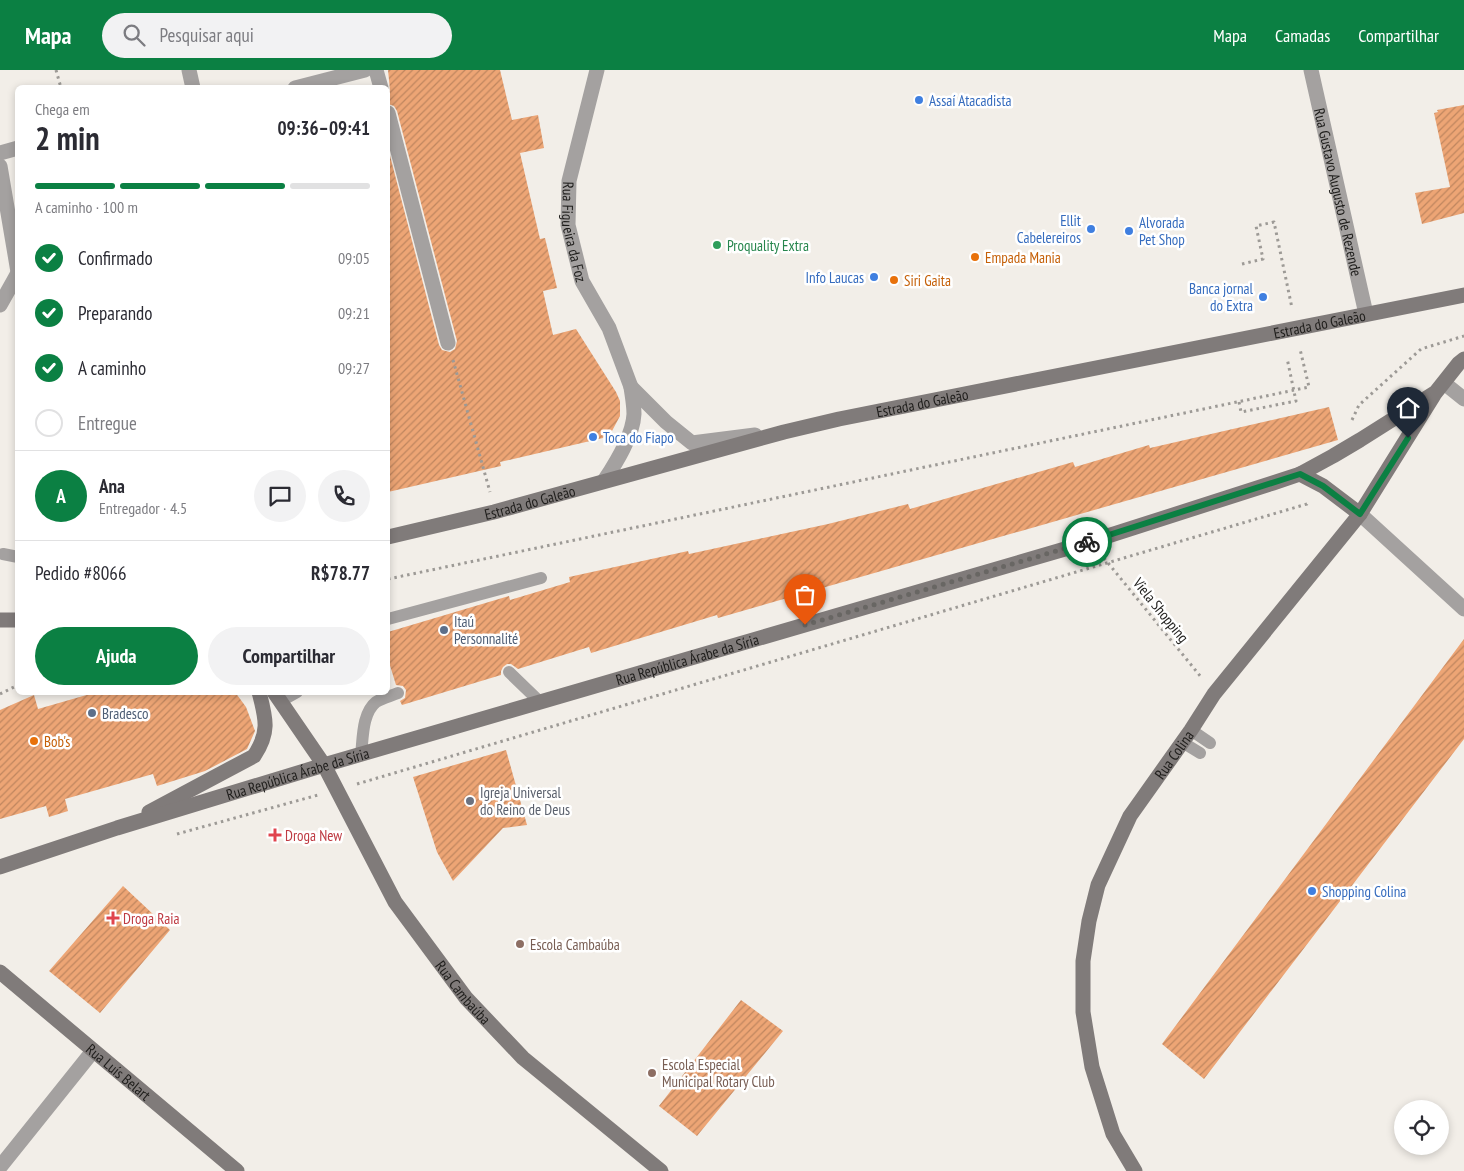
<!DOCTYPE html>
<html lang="pt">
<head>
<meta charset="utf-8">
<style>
	:root { --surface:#fff; --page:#f2f2f3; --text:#2b2b33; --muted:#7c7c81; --line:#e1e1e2; --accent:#0b8043 }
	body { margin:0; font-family:"PT Sans Narrow",sans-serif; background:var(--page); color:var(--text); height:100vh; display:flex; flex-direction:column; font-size:19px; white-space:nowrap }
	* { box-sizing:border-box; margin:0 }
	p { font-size:16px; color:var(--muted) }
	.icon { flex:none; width:28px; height:28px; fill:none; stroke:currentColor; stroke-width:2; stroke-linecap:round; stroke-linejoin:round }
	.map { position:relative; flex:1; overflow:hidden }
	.side { position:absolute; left:15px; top:15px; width:375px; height:610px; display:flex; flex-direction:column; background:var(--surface); border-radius:8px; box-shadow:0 2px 8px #0003 }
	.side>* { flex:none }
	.fabs { position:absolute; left:1394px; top:1030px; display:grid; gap:10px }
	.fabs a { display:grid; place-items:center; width:55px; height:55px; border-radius:50%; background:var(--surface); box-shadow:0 2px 8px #0003; font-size:25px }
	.pin { position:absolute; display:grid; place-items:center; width:42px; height:42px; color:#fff; margin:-51px -21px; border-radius:50% 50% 50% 0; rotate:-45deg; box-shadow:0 0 5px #0007 }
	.pin .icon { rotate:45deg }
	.courier { position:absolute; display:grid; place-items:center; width:50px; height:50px; margin:-25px; border:4px solid #0b8043; border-radius:50%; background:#fff; color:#222; box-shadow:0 1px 6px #0007 }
	.headline em { font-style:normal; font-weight:700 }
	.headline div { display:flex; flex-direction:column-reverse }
	.headline { display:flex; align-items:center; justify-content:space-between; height:85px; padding:0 20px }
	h1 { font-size:32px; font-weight:700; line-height:38px }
	.bar { display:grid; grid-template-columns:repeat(4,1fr); gap:8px 5px; align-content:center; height:60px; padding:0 20px }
	.bar i { height:6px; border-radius:4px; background:var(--line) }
	.bar .current { background:var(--accent) }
	.bar p { grid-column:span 4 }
	.line { display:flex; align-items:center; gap:12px; padding:0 20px; border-top:1px solid var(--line) }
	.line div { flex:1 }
	.round { display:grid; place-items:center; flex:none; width:52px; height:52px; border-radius:26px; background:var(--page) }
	ol { padding:0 20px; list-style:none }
	li { display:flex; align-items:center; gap:15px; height:55px }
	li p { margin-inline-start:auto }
	li .icon { padding:5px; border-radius:50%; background:var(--accent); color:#fff; stroke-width:4 }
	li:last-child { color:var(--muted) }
	li i { width:28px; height:28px; border:2px solid var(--line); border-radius:50% }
	.primary-button { display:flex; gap:10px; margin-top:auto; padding:10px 20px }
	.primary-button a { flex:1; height:58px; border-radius:30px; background:var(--accent); color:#fff; font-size:20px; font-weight:700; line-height:58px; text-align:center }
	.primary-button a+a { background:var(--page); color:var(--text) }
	header { display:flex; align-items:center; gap:30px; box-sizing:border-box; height:70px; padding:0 25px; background:var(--accent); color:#fff }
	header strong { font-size:24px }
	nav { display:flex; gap:28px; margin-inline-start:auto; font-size:18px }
	.search { width:350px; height:45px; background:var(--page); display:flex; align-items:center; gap:12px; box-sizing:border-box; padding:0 18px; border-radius:28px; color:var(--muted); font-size:19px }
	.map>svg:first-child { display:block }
</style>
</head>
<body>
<header>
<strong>Mapa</strong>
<div class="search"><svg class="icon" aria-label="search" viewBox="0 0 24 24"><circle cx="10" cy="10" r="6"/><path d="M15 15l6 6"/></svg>Pesquisar aqui</div>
<nav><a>Mapa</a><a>Camadas</a><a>Compartilhar</a></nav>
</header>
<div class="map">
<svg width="1464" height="1101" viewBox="0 0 1464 1101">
	<defs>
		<pattern id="building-hatch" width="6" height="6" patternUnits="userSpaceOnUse" patternTransform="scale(1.25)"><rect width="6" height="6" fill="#eda575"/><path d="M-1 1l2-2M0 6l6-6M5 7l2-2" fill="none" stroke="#bf865f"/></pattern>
	</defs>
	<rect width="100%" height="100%" fill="#f2eee8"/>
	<!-- building -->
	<path fill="url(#building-hatch)" d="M388,0h112l12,50 26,-5 6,33 -24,5 20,86 5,-1 12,50 -14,3 10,44 23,-6 40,63 4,9v15l-8,15 -9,7 -103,24 1,4 -113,26v-344l51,197 3,5 8,2 5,-3 2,-8 -60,-230 -3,-5 -6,-2v-9l2,-5z
		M1464,35v108l-42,11 -7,-31 35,-6 -16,-74 4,-1 -1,-2z
		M1329,337l9,33 -620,178 -1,-3 -126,38 -2,-6 -71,22 -7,-5h-4l-4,3 -2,4v4l-99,30 -2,-4 5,-3 1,-8 -3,-4 -7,-1 -8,-26v-27l121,-36 1,4 60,-18 -1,-5 119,-26 1,3 139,-30 80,-20 2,5 163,-47 2,5 74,-22 1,3z
		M1464,569v100l-260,340 -42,-35z
		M97,622h138l11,15 9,24 -8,18 -42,22 -48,15 -4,-12 -88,25 3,12 -19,6 -3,-11 -46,13v-109l34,-15 4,14z
		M506,680l21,75 -24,3 -50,53 -16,-29 -24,-75z
		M123,816l47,44 -70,83 -51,-42z
		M741,930l42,31 -86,105 -38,-30z"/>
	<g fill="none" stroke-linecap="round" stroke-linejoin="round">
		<!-- path -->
		<path stroke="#9d9a96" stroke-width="3" stroke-dasharray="2.5 4" stroke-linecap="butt" d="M56,0l5,18
			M1242,194l21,-5 -7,-33 18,-4 18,86
			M453,290l37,132
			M1239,332l2,10 55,-11 -9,-43
			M1352,350l7,-15 62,-56 43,-13
			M1104,488l97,119
			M388,509l921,-192 -9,-38
			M0,624l18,-9
			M357,714l950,-280 2,-3
			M177,764l141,-39"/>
		<!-- lane -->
		<path stroke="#a4a1a0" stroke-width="12" d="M3,484l15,3
			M388,549l153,-41
			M509,602l31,30
			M281,631l16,-9
			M1191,660l19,13
			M1182,672l18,11
			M361,685c2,-16 1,-42 15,-53 6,-4 15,-6 22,-9"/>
		<!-- street -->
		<g stroke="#a4a1a0" stroke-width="15">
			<path d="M189,0l4,18"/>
			<path d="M376,0l5,18"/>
			<path id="s1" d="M597,0l-28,111 -1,44 14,56 27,47 22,59"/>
			<path id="s2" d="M1311,0l55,244"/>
			<path d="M295,18l70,-18"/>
			<path d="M388,43l60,230"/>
			<path d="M0,83l18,-5"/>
			<path d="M0,96l18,106"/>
			<path d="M0,235l18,-32"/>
			<path d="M1444,313l20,16"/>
			<path d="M604,411c12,-18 29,-45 30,-67 0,-9 -2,-19 -3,-27l35,35 26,21 63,-8"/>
			<path d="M1360,444l104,95"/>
			<path d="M0,1097l93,-116"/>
		</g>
		<!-- secondary -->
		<g stroke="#807b7a" stroke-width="15">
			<path d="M1300,404l23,12 37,28"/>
			<path id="s3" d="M388,467l106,-25 290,-80 55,-13 625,-124"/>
			<path d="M0,550h18"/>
			<path id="s4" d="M274,622l50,73 71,137 71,96 57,60 138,113"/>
			<path d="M149,742l105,-56c16,-24 12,-37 5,-64"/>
			<path id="s5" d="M0,797l117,-39 207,-63 765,-223 184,-59 27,-9 33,-18 27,-16 76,-48 23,-29 5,-4"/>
			<path id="s6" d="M0,902l237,199"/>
			<path id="s7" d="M1135,1101l-22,-37 -21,-67 -9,-55v-51l6,-40 9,-36 32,-69 61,-86 23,-36 146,-180 74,-119"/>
		</g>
	</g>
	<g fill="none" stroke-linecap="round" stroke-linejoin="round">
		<!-- done -->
		<path stroke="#686663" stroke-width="5" stroke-dasharray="0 9" d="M805,555l282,-83"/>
		<!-- route -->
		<path stroke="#0b8043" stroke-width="6" d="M1087,472l213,-68 23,12 37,28 48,-76"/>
	</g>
	<!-- markers -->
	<g fill="#3f7fe0" stroke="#fff" stroke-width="2">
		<circle cx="919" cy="30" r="5"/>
		<circle cx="1091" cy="159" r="5"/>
		<circle cx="1129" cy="161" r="5"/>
		<circle cx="874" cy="207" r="5"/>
		<circle cx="1263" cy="227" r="5"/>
		<circle cx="593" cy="367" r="5"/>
		<circle cx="1312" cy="821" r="5"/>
	</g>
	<circle fill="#2e9e5b" stroke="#fff" stroke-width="2" cx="717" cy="175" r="5"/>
	<g fill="#e8710a" stroke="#fff" stroke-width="2">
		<circle cx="975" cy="187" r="5"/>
		<circle cx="894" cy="210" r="5"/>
		<circle cx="34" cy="671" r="5"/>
	</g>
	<g fill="#5c6f8a" stroke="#fff" stroke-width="2">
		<circle cx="444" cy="560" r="5"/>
		<circle cx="92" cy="643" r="5"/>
	</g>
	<circle fill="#6b7280" stroke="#fff" stroke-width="2" cx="470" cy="731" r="5"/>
	<g fill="#e0444e" stroke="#fff" stroke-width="2">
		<path d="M272.5 757.5h5v5h5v5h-5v5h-5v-5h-5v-5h5z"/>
		<path d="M110.5 840.5h5v5h5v5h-5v5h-5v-5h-5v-5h5z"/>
	</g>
	<g fill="#8d6e63" stroke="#fff" stroke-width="2">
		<circle cx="520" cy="874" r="5"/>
		<circle cx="652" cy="1003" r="5"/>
	</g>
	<g text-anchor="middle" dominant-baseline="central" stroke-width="5" stroke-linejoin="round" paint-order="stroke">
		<!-- shop labels -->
		<g font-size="15" fill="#366cbe" stroke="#fff" text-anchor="start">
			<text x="929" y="30">Assaí Atacadista</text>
			<text x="1081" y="150" text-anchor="end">Ellit<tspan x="1081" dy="17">Cabelereiros</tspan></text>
			<text x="1139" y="152">Alvorada<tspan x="1139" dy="17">Pet Shop</tspan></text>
			<text x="864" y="207" text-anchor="end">Info Laucas</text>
			<text x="1253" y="218" text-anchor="end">Banca jornal<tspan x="1253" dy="17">do Extra</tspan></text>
			<text x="603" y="367">Toca do Fiapo</text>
			<text x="1322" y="821">Shopping Colina</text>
		</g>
		<!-- street labels -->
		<g font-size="15" fill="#1e1d1b" stroke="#fff">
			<text stroke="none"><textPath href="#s2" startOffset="125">Rua Gustavo Augusto de Rezende</textPath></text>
			<text stroke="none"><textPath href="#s1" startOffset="166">Rua Figueira da Foz</textPath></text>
			<text stroke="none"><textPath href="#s3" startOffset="956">Estrada do Galeão</textPath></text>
			<text stroke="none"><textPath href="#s3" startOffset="551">Estrada do Galeão</textPath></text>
			<text stroke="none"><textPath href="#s3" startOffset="146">Estrada do Galeão</textPath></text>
			<text transform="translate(1161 540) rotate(51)">Viela Shopping</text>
			<text stroke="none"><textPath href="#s5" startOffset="718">Rua República Árabe da Síria</textPath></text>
			<text stroke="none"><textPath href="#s7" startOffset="449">Rua Colina</textPath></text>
			<text stroke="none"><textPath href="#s5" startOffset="312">Rua República Árabe da Síria</textPath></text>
			<text stroke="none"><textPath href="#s4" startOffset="356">Rua Cambaúba</textPath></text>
			<text stroke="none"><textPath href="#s6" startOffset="155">Rua Luís Belart</textPath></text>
		</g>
		<!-- leisure labels -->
		<g font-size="15" fill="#27864d" stroke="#fff" text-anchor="start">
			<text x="727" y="175">Proquality Extra</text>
		</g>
		<!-- food labels -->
		<g font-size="15" fill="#c56008" stroke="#fff" text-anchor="start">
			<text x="985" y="187">Empada Mania</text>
			<text x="904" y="210">Siri Gaita</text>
			<text x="44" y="671">Bob's</text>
		</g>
		<!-- service labels -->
		<g font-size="15" fill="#4e5e75" stroke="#fff" text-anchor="start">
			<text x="454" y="551">Itaú<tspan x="454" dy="17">Personnalité</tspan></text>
			<text x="102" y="643">Bradesco</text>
		</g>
		<!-- worship labels -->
		<g font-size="15" fill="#5b616d" stroke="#fff" text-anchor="start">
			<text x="480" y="722">Igreja Universal<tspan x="480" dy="17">do Reino de Deus</tspan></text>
		</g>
		<!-- health labels -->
		<g font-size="15" fill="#be3a42" stroke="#fff" text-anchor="start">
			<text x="285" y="765">Droga New</text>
			<text x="123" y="848">Droga Raia</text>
		</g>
		<!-- education labels -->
		<g font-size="15" fill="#785e54" stroke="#fff" text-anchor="start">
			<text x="530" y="874">Escola Cambaúba</text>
			<text x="662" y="994">Escola Especial<tspan x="662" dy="17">Municipal Rotary Club</tspan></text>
		</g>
	</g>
</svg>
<div class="fabs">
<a><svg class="icon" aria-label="locate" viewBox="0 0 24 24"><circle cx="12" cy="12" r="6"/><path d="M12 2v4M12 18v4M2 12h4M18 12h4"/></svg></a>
</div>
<div class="pin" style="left:805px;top:555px;background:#ea580c"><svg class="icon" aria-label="bag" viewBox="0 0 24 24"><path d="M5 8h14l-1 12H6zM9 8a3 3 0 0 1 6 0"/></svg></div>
<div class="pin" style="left:1408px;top:368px;background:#1f2937"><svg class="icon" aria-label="home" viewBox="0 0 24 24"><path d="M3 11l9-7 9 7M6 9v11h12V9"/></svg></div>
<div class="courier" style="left:1087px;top:472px"><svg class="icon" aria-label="bike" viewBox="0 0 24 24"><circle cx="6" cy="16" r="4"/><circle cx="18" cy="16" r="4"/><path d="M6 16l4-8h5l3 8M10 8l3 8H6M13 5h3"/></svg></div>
<section class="side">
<div class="headline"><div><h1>2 min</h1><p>Chega em</p></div><em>09:36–09:41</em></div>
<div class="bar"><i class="current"></i><i class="current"></i><i class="current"></i><i></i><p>A caminho · 100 m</p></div>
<ol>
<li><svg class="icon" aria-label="check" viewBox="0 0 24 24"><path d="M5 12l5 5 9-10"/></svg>Confirmado<p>09:05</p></li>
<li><svg class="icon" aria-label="check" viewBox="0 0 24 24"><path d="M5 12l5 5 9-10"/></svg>Preparando<p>09:21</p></li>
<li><svg class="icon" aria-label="check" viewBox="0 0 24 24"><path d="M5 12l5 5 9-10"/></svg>A caminho<p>09:27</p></li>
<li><i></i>Entregue</li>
</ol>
<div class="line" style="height:90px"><b class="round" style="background:var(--accent);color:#fff">A</b><div><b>Ana</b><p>Entregador · 4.5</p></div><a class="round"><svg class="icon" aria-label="chat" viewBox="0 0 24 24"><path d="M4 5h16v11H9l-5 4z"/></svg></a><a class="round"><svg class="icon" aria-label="phone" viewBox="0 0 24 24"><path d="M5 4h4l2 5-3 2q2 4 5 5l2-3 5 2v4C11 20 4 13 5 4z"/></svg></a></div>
<div class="line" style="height:65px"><div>Pedido #8066</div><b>R$78.77</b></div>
<div class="primary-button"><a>Ajuda</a><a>Compartilhar</a></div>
</section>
</div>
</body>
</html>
